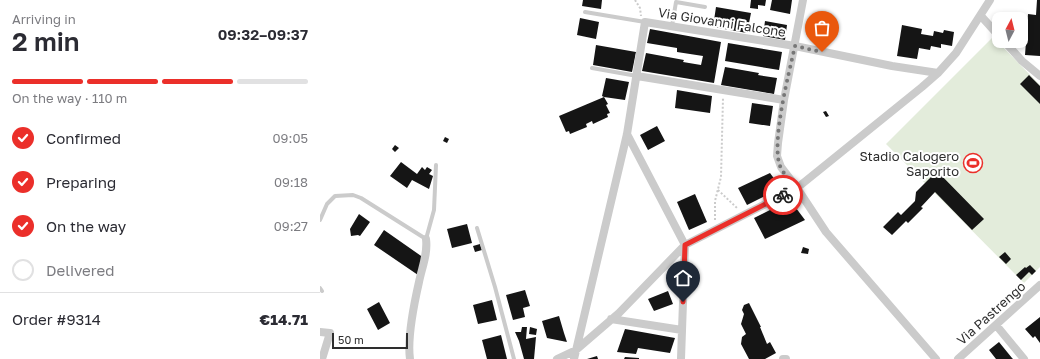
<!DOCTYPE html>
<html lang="en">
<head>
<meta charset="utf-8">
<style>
	:root { --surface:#fff; --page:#f7f7f7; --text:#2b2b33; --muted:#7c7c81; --line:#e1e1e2; --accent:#eb2f2a }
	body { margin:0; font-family:"Golos Text",sans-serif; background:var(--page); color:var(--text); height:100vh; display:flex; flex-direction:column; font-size:15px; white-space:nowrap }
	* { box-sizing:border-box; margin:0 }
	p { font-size:13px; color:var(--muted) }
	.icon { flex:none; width:22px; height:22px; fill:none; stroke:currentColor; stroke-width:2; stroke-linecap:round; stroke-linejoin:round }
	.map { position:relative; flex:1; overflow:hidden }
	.panel { display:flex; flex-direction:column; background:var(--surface); width:320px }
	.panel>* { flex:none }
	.needle { width:26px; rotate:7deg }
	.controls { position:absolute; left:672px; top:12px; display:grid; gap:8px }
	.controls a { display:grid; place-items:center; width:36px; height:36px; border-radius:8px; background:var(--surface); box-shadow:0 2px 6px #0003; font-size:20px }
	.scale { position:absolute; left:12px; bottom:10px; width:76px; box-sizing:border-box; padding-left:4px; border:2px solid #2e2e2e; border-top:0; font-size:11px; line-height:14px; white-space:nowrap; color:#2e2e2e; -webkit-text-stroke:3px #fff; paint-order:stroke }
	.pin { position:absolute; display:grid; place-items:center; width:34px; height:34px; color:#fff; margin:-41px -17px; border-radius:50% 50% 50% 0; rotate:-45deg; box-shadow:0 0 4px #0007 }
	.pin .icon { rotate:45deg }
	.courier { position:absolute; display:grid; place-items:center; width:40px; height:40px; margin:-20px; border:3px solid #eb2f2a; border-radius:50%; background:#fff; color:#222; box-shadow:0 1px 5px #0007 }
	.overview em { font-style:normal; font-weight:600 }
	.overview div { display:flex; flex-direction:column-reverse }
	.overview { display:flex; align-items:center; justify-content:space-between; height:68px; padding:0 12px }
	h1 { font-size:26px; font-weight:600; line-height:30px }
	.bar { display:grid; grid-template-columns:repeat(4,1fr); gap:6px 4px; align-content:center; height:48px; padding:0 12px }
	.bar i { height:5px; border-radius:3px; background:var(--line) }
	.bar .current { background:var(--accent) }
	.bar p { grid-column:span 4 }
	.line { display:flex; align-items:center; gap:10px; padding:0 12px; border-top:1px solid var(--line) }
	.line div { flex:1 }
	ol { padding:0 12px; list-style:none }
	li { display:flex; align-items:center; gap:12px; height:44px }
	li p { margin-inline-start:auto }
	li .icon { padding:4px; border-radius:50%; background:var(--accent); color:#fff; stroke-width:4 }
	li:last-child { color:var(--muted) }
	li i { width:22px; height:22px; border:2px solid var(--line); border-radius:50% }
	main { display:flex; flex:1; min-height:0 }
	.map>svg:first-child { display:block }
</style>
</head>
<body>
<main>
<section class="panel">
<div class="overview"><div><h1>2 min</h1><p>Arriving in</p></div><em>09:32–09:37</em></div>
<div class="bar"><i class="current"></i><i class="current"></i><i class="current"></i><i></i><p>On the way · 110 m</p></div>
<ol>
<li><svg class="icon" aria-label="check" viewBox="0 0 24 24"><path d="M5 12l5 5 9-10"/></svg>Confirmed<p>09:05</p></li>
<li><svg class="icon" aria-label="check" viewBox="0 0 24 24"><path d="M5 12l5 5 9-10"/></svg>Preparing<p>09:18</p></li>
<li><svg class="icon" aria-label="check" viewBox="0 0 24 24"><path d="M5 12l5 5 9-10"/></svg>On the way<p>09:27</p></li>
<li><i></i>Delivered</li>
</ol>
<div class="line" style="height:52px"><div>Order #9314</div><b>€14.71</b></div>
</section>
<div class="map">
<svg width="720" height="359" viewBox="0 0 720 359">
	<rect width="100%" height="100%" fill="#fff"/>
	<!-- pitch -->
	<path fill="#e3ecdb" d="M673,37l47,48v182l-16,16 -138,-139z"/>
	<!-- building -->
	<path fill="#151515" d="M263,0h19l-1,9 -19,-3z
		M431,0h15l-1,6 -7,-1v4l-8,-1z
		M452,0h20l-2,14 -20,-4z
		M717,0h3v56l-15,-1 3,-41 8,1z
		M396,7l35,6 -4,20 -34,-6z
		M260,18l19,4 -3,17 -19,-4z
		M445,21l22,4 -2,15 -22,-4z
		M582,25l20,4 -1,5 12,2 1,-5 9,2 1,-3 10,2 -2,14 -11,-2v4l-10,-2 -1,4 -11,-2 -2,11 -20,-3z
		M330,29l71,13 -7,41 -72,-12 4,-18 38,7 -1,2 18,3 2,-9 -26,-4v-4l-30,-5z
		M408,43l54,9 -3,18 -54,-9z
		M276,45l40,7 -4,20 -39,-7z
		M405,67l34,6 -1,2 19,3 -3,16 -53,-9z
		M709,75l11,11v18l-20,-20z
		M286,78l23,4 -4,18 -21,-3 4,7 -2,1 4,8 -3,1 1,3 -15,7 -1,-3 -6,3 1,3 -17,7 -1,-3 -3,1 -7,-16 45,-19 -2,-1z
		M357,90l35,6 -2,17 -35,-5z
		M432,103l21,3 -3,20 -21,-3z
		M506,111l3,5 -3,1 -3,-5z
		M337,126l8,15 -17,9 -8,-15z
		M125,137l4,2 -2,4 -4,-2z
		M75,145l4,3 -4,4 -3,-3z
		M81,162l16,12 5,-7 3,3 2,-3 5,3 -3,4 4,2 -4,13 -17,-9 -5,8 -17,-12z
		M617,171l47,48 -12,11 -37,-38 -14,15 2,1 -15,15 -2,-2 -14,14 -9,-8 15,-15 3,3 14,-14 1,-9z
		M450,173l11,15 -34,17 -9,-17z
		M375,194l12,28 -18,8 -12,-28z
		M470,200l15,20 -40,19 -11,-21z
		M39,214l11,8 -10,14 -2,-1 -7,1 -1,-7z
		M147,224l5,19 -20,5 -5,-19z
		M64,230l40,28 -6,17 -44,-30z
		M160,244l2,6 -7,2 -2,-6z
		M483,247l6,2 -1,5 -7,-1z
		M685,252l6,7 -5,5 -7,-7z
		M710,265l6,6 -4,4 -3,-3 -8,8 -5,-5 9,-8 1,1z
		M205,290l5,16 -7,2 2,9 -12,3 -7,-25z
		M348,291l5,13 -19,7 -6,-12z
		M172,300l5,20 -19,4 -5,-19z
		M59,302l11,21 -12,7 -11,-21z
		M429,303l12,24h-1l7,17 3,-2 6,11 -11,6h-16l-8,-15 1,-7 4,-3 -5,-10 3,-10 -2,-4 2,-5z
		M239,316l5,17 3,9 -20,-4 -5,-17z
		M720,317v26l-5,-7 -2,2 -8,-9z
		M202,327h5l-1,12 10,-2 -2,22h-10l-5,-18 -4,-9h6z
		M210,327l7,2 -1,6 -7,-1z
		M305,329l50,9 -5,15 -32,-5 -2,6 -19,-2z
		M181,335l6,24h-20l-5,-19z
		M679,342l13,16 1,1h-17l-7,-9z
		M277,356l1,3h-11z
		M305,357l14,1v1h-15z"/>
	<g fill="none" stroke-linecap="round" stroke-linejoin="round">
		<!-- path -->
		<path stroke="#cbcbcb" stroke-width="2" stroke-dasharray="2 2" stroke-linecap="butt" d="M315,0l5,8 1,8
			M398,190l19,18
			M395,220v-19l6,-24 2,-79"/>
		<!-- service -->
		<path stroke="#cbcbcb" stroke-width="4" d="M265,12l60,10
			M352,26l4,-24 29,5
			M272,68l45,8
			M0,220l7,-16 8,-8 18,-1 8,3 65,41 8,-29 2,-45
			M157,228l18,59 19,72
			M0,288l2,3"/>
		<!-- minor -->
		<path stroke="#cbcbcb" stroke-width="8" d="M483,0l-19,100 -6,43 -1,13 4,11 16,21 29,44 110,127
			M661,16l18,20
			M684,41l18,20 18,15
			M317,76l147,24
			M307,134l58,111 -4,114
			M291,319l71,11
			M676,325l28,34
			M0,332l10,1 -8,26
			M90,359c-3,-21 4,-55 9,-77 3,-15 9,-28 7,-43
			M237,359l19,-9 43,-37 66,-68 112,-57 125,-101 16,-14 18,-20 34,-53
			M254,359l53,-225 18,-112 150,24 97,20 46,7
			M463,359h3
			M638,359l82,-74"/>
	</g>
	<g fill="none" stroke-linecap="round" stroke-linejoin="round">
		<!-- done -->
		<path stroke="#777" stroke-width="4" stroke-dasharray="0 7.2" d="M463,195l14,-7c-5,-6 -14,-14 -17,-22 -9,-24 9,-93 15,-120l27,6"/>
		<!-- route -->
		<path stroke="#eb2f2a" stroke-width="5" d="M363,302l2,-57 98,-50"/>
	</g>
	<!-- icons -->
	<defs>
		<symbol id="stadium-ring" viewBox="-11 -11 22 22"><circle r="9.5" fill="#fff" stroke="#eb2f2a" stroke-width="1.5"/><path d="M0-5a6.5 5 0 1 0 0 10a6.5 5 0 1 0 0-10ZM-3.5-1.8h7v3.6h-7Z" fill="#eb2f2a"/></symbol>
	</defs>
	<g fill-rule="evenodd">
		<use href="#stadium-ring" x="642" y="152" width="22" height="22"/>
	</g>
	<g text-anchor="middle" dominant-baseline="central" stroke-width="4" stroke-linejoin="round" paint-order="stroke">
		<!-- street labels -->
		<g font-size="13" fill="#2e2e2e" stroke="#fff">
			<text transform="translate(402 22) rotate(9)">Via Giovanni Falcone</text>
			<text transform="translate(671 313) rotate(-42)">Via Pastrengo</text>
		</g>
		<!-- poi labels -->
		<g font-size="13" fill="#2e2e2e" stroke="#fff" text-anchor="end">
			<text x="639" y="156">Stadio Calogero<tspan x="639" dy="15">Saporito</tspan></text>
		</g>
	</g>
</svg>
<div class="controls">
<a><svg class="needle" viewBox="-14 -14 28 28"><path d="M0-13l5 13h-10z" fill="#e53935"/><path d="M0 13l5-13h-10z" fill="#7c7c81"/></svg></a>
</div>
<div class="scale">50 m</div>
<div class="pin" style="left:502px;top:52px;background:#ea580c"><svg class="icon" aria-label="bag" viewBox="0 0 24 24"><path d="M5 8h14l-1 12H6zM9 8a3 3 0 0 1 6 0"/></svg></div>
<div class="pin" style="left:363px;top:302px;background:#1f2937"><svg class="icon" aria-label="home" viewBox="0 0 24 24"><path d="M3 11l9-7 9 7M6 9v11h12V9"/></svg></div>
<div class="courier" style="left:463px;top:195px"><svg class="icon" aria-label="bike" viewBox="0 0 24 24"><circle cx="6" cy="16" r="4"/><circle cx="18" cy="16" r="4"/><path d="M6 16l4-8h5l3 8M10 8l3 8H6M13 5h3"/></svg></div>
</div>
</main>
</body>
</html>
